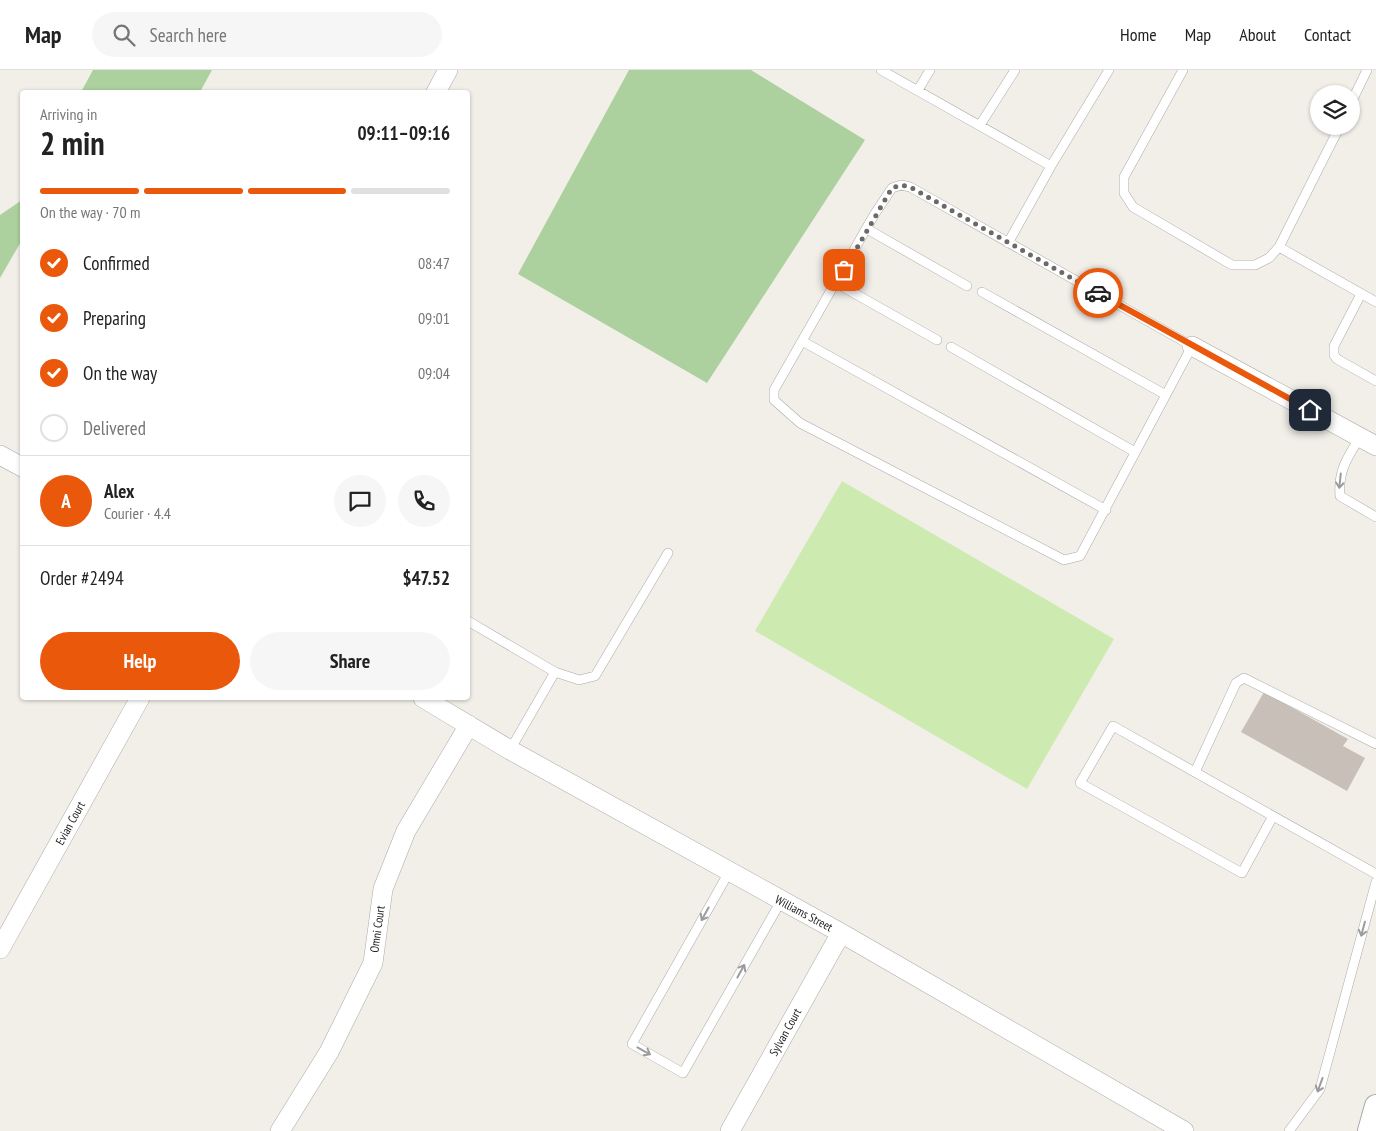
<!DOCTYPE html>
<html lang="en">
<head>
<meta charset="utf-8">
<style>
	:root { --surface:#fff; --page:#f6f6f6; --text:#222; --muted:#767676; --line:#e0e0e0; --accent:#ea580c }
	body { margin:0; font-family:"PT Sans Narrow",sans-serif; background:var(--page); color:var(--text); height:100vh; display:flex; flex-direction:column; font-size:19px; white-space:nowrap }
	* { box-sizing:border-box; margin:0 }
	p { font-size:16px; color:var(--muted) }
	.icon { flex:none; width:28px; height:28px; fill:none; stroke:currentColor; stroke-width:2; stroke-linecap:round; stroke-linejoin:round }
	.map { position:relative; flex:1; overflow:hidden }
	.panel { position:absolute; left:20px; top:20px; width:450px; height:610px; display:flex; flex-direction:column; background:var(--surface); border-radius:5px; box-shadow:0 1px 4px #0004 }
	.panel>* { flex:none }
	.fabs { position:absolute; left:1310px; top:15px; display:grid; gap:10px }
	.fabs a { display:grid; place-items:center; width:50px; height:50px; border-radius:50%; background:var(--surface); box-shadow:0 1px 4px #0004; font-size:25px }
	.pin { position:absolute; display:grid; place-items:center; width:42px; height:42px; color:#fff; margin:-21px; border-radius:10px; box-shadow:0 2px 8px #0006 }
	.courier { position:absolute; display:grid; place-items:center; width:50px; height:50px; margin:-25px; border:4px solid #ea580c; border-radius:50%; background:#fff; color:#222; box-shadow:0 1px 6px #0007 }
	.headline em { font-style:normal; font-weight:700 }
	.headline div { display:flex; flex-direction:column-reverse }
	.headline { display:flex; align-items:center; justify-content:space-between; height:85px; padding:0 20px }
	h1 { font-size:32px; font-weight:700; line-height:38px }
	.bar { display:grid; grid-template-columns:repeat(4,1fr); gap:8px 5px; align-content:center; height:60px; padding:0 20px }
	.bar i { height:6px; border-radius:4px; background:var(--line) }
	.bar .active { background:var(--accent) }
	.bar p { grid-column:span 4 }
	.line { display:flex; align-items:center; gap:12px; padding:0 20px; border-top:1px solid var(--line) }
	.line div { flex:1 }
	.round { display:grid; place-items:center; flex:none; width:52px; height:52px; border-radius:26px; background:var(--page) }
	ol { padding:0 20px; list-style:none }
	li { display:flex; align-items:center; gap:15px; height:55px }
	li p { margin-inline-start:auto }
	li .icon { padding:5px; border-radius:50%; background:var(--accent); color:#fff; stroke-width:4 }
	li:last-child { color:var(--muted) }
	li i { width:28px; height:28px; border:2px solid var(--line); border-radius:50% }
	.button { display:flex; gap:10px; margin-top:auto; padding:10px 20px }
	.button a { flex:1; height:58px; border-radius:30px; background:var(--accent); color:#fff; font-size:20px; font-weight:700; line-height:58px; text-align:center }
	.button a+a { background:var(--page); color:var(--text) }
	header { display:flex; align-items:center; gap:30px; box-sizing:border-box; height:70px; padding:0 25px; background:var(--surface); border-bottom:1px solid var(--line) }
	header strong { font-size:24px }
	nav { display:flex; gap:28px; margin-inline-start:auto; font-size:18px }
	.search { width:350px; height:45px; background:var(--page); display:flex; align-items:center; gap:12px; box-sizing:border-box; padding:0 18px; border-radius:28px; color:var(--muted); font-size:19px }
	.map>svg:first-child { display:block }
</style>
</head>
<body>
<header>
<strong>Map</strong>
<div class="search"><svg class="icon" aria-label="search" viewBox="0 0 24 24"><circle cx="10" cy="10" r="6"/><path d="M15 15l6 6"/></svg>Search here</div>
<nav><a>Home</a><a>Map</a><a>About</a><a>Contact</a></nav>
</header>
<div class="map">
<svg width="1376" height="1061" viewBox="0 0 1376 1061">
	<rect width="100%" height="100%" fill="#f2efe9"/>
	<!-- grass -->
	<path fill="#cdebb0" d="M842,411l272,158 -87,150 -272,-158z"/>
	<!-- forest -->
	<path fill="#add19e" d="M93,0h119l-12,22h-119z
		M629,0h122l114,70 -158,243 -189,-109z
		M22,130v40l-22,38v-63z"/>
	<!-- building -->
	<path fill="#c7bfb8" d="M1264,622l84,47 -5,7 22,12 -18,33 -106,-59z"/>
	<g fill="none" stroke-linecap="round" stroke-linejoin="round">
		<defs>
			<path id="service" d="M881,0l170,96 58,-96
				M1183,0l-59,107v16l9,14 99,58h23l14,-7 10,-11 61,-121
				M918,20l12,-20
				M1351,33l16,-33
				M980,55l35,-55
				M901,115l9,2 282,159 -112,210 -16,4 -264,-137 -26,-23v-10l100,-175 18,-27z
				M867,159l100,57
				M1008,173l43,-77
				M1279,177l97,55
				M836,213l101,57
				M982,222l184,103
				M1361,224l-27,52v9l3,4 39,22
				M802,271l304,169
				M951,277l184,105
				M1360,367c-13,21 -22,34 -20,59l36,21
				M468,551l87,51 -45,78
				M555,602l24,8 16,-4 73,-123
				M1195,702l41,-89 8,-5 132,66
				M1273,746l-31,57 -162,-90 33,-57 263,148
				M729,802l-97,172 51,29 98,-172
				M1289,1061l31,-42 56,-207"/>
			<path id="minor" d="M436,22l12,-22
				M1192,276l184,100
				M0,385l22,12
				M423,628l87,52 331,183 343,198
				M0,879l140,-251
				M280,1061l49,-79 44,-89 10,-74 23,-58 63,-106
				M730,1061l111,-198"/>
			<path id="tertiary" d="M1369,1061l7,-25"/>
		</defs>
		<!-- service casing -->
		<use href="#service" stroke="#a9a9a9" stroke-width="10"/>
		<!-- minor casing -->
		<use href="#minor" stroke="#a9a9a9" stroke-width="20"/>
		<!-- tertiary casing -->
		<use href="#tertiary" stroke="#a9a9a9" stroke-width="24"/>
		<!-- service -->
		<use href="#service" stroke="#fff" stroke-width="9"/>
		<!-- minor -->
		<use href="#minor" stroke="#fff" stroke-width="19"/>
		<!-- tertiary -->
		<use href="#tertiary" stroke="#fff" stroke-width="22"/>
	</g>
	<!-- one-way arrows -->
	<defs><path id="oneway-shaft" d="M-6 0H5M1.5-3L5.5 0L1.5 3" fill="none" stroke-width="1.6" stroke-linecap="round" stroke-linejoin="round" transform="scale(1.25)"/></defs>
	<g stroke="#9c9c9c">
		<use href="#oneway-shaft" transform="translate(1340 411) rotate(96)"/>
		<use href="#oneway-shaft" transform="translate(705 844) rotate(119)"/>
		<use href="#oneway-shaft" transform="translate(1363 859) rotate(105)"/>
		<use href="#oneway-shaft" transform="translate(741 901) rotate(-61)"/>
		<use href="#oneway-shaft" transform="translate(644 981) rotate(29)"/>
		<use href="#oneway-shaft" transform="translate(1320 1015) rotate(110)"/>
	</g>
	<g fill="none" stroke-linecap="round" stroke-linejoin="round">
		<!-- done -->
		<path stroke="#6b6a68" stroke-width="5" stroke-dasharray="0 9" d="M844,200l48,-82 9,-3 9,2 188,106"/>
		<!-- route -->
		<path stroke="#ea580c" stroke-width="6" d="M1098,223l212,117"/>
	</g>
	<g text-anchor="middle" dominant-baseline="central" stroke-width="4.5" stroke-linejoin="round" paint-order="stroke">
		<!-- street labels -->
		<g font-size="12" fill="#222" stroke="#fff">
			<text transform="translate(70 753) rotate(-61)">Evian Court</text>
			<text transform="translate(804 843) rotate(28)">Williams Street</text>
			<text transform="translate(377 859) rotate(-82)">Omni Court</text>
			<text transform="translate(785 962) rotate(-61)">Sylvan Court</text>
		</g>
	</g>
</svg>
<div class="fabs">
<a><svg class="icon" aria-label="layers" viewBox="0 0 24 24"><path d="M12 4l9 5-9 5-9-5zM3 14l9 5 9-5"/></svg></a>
</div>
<div class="pin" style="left:844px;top:200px;background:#ea580c"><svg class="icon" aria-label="bag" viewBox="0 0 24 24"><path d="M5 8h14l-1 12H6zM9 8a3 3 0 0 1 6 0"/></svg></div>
<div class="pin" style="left:1310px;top:340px;background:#1f2937"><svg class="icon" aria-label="home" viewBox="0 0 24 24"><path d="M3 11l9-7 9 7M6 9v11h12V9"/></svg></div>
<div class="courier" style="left:1098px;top:223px"><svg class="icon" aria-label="car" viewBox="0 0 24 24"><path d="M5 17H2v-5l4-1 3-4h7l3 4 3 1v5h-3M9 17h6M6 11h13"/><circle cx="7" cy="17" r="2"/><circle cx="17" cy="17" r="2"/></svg></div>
<section class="panel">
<div class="headline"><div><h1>2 min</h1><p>Arriving in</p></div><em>09:11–09:16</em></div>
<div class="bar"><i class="active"></i><i class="active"></i><i class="active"></i><i></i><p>On the way · 70 m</p></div>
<ol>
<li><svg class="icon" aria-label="check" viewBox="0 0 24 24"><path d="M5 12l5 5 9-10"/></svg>Confirmed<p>08:47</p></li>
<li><svg class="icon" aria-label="check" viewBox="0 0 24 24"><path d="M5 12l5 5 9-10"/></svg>Preparing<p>09:01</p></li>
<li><svg class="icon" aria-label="check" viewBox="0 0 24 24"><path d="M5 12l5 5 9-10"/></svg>On the way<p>09:04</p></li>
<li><i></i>Delivered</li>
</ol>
<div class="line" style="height:90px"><b class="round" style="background:var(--accent);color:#fff">A</b><div><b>Alex</b><p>Courier · 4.4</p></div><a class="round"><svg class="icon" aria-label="chat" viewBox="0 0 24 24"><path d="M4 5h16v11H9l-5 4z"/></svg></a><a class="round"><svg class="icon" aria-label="phone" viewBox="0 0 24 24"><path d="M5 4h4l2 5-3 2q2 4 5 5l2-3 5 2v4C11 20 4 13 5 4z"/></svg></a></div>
<div class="line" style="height:65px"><div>Order #2494</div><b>$47.52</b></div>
<div class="button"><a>Help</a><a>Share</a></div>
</section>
</div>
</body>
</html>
